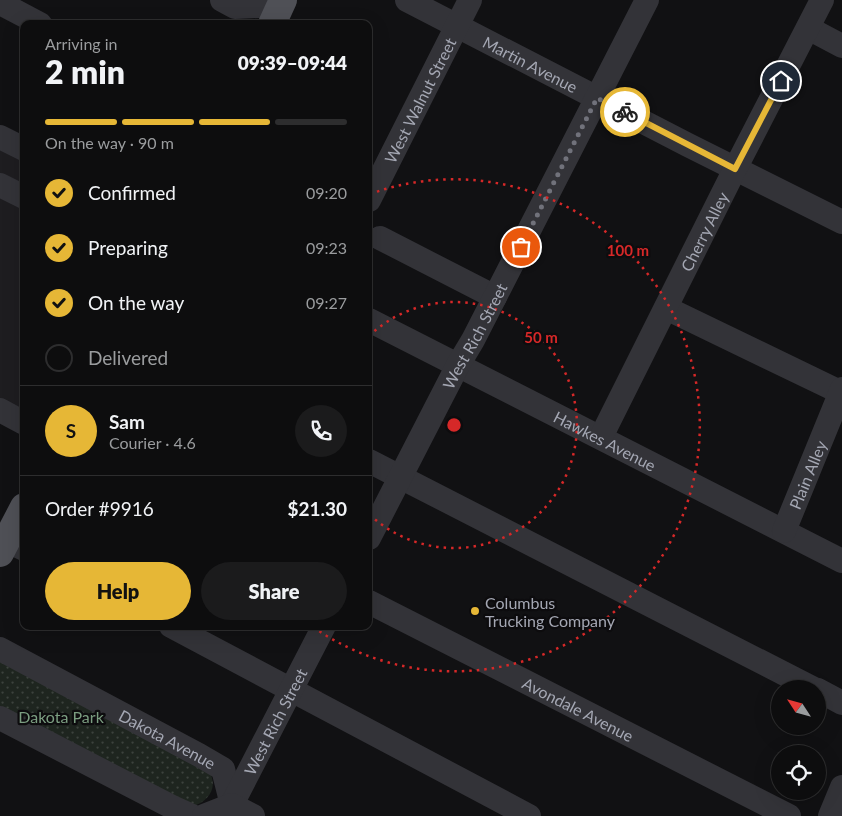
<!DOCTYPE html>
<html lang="en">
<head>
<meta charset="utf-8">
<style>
	:root { --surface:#0d0d0e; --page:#1b1b1c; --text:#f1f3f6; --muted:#9a9c9e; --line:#2d2d2e; --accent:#e6b736 }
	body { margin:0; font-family:Lato,sans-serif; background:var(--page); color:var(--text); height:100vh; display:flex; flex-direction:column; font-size:19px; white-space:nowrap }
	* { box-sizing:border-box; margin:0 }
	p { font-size:16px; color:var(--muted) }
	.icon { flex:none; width:28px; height:28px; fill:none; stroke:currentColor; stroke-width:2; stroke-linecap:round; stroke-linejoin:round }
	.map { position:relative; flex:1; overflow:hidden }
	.panel { position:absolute; left:20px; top:20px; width:352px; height:610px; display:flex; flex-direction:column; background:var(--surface); border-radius:10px; box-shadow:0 5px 20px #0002,0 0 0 1px var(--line) }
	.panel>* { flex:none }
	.needle { width:32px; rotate:306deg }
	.tools { position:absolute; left:771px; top:680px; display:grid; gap:10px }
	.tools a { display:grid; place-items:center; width:55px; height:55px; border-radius:50%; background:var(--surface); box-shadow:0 5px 20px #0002,0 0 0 1px var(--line); font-size:25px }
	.pin { position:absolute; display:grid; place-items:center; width:42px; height:42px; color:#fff; margin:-21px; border:2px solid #fff; border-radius:50%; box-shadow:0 1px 5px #0007 }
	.courier { position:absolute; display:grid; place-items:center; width:50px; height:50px; margin:-25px; border:4px solid #e6b736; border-radius:50%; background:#fff; color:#222; box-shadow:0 1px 6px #0007 }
	.head em { font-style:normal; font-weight:800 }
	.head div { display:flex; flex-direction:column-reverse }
	.head { display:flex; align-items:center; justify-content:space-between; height:85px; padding:0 25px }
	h1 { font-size:32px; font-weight:800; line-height:38px }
	.bar { display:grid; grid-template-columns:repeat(4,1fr); gap:8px 5px; align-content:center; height:60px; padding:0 25px }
	.bar i { height:6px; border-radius:4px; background:var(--line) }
	.bar .selected { background:var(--accent) }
	.bar p { grid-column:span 4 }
	.line { display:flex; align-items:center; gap:12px; padding:0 25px; border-top:1px solid var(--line) }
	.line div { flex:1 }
	.round { display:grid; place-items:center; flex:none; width:52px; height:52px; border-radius:26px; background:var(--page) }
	ol { padding:0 25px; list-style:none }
	li { display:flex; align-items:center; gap:15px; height:55px }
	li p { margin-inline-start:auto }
	li .icon { padding:5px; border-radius:50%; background:var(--accent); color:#111; stroke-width:4 }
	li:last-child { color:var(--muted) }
	li i { width:28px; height:28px; border:2px solid var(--line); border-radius:50% }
	.action { display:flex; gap:10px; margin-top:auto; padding:10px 25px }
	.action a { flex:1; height:58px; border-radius:30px; background:var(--accent); color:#111; font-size:20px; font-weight:800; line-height:58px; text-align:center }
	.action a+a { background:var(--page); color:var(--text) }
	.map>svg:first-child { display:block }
</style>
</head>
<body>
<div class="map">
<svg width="842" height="816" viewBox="0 0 842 816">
	<defs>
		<pattern id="green-dots" width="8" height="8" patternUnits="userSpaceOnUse" patternTransform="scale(1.25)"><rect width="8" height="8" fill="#1e251f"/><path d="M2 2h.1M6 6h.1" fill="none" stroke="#3c423d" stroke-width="1.8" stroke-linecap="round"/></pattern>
	</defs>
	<rect width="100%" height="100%" fill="#111113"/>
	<!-- built -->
	<path fill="#1e1d20" d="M0,134l24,12v277l-24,-13z"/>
	<!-- green -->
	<path fill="url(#green-dots)" d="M0,658l204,106c3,4 7,9 8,14 4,14 -7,25 -19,28l-193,-94z"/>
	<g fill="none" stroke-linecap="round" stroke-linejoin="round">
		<!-- minor -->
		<g stroke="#333338" stroke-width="24">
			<path d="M222,0l13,7 46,-2"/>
			<path id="s1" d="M407,0l281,145 154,77"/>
			<path d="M0,3l40,21"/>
			<path d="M808,28l34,18"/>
			<path d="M0,137l24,12"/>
			<path d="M0,185l24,12"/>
			<path id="s2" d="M369,200l101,-200"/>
			<path d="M380,238l115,59"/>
			<path d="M666,308l174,84"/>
			<path id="s3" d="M369,320l473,241"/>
			<path d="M0,410l24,13"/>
			<path id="s4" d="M601,437l134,-268 87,-169"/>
			<path d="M369,461l445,228"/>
			<path id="s5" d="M784,531l58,-142"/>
			<path d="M0,537l24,12"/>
			<path id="s6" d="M369,538l89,-173 15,-25 174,-340"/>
			<path id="s7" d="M369,602l420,214"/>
			<path d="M171,626l358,190"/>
			<path id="s8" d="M0,649l199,106 24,14 9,36"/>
			<path d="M818,690l24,13"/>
			<path d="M0,718l172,89 20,9"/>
			<path id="s9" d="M228,812l96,-186"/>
			<path d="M204,816l28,-11 21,11"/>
			<path d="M830,816l12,-29"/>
		</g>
		<!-- major -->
		<path stroke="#4f5056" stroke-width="28" d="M272,24l11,-24
			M0,553l24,-46"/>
	</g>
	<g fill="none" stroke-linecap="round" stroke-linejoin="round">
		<!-- done -->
		<path stroke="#71727b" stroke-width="5" stroke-dasharray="0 9" d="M521,247l76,-149 28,14"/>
		<!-- route -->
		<path stroke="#e6b736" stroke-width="6" d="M625,112l110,57 46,-88"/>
	</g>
	<!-- distance rings -->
	<g fill="none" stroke="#d62828" stroke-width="2.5" stroke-dasharray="2.5 5">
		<path d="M369 336A123 123 0 1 1 369 514"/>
		<path d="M370 194A246 246 0 1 1 313 627"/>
	</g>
	<!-- markers -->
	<circle fill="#e6b736" stroke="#0d0c0e" stroke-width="2" cx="475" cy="611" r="5"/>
	<g text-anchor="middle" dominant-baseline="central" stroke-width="4.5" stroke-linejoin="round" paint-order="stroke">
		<!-- street labels -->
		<g font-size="16" fill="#a4a7b3" stroke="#0d0c0e">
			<text stroke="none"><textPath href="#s1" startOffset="139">Martin Avenue</textPath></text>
			<text stroke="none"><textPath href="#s2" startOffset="112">West Walnut Street</textPath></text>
			<text stroke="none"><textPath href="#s4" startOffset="230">Cherry Alley</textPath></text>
			<text stroke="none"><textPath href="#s6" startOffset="228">West Rich Street</textPath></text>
			<text stroke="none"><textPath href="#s3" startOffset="265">Hawkes Avenue</textPath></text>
			<text stroke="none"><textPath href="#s5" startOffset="61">Plain Alley</textPath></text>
			<text stroke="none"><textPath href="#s7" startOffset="235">Avondale Avenue</textPath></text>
			<text stroke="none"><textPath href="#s9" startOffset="102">West Rich Street</textPath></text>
			<text stroke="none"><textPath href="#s8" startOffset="190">Dakota Avenue</textPath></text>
		</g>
		<!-- poi labels -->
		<g font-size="16" fill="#a4a7b3" stroke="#0d0c0e" text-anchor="start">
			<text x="485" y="602">Columbus<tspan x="485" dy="18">Trucking Company</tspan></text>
		</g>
		<!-- park labels -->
		<g font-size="16" fill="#7b9d80" stroke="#0d0c0e">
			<text x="61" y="716">Dakota Park</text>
		</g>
	</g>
	<circle cx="454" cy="425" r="8" fill="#d62828" stroke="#0d0c0e" stroke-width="2.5"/>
	<g font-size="15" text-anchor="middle" font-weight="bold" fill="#d62828" stroke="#0d0c0e" stroke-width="4.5" stroke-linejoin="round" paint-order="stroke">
		<text x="628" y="256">100 m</text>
		<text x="541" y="343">50 m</text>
	</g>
</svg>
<div class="tools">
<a><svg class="needle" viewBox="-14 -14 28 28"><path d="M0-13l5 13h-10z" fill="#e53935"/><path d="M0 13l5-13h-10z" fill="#9a9c9e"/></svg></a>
<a><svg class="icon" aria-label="locate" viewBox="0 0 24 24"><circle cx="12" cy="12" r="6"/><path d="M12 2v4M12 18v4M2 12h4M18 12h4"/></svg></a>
</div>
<div class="pin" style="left:521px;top:247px;background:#ea580c"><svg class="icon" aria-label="bag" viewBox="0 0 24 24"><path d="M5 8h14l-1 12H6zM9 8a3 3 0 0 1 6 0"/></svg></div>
<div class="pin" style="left:781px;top:81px;background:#1f2937"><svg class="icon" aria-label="home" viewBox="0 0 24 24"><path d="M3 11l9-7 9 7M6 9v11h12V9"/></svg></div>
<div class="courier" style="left:625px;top:112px"><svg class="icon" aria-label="bike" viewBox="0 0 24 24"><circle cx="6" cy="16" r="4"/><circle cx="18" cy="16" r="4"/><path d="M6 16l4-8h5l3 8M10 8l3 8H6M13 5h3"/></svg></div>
<section class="panel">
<div class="head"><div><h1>2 min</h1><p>Arriving in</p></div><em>09:39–09:44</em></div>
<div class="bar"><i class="selected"></i><i class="selected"></i><i class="selected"></i><i></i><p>On the way · 90 m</p></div>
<ol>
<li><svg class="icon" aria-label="check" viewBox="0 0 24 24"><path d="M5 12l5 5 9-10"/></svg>Confirmed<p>09:20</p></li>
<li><svg class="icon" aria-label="check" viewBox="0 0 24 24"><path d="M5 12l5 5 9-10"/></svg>Preparing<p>09:23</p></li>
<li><svg class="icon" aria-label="check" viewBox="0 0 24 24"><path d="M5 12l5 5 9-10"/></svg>On the way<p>09:27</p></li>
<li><i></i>Delivered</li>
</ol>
<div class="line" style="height:90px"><b class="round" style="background:var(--accent);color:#111">S</b><div><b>Sam</b><p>Courier · 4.6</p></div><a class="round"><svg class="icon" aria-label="phone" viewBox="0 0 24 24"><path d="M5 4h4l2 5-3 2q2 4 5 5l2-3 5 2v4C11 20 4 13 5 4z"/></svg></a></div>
<div class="line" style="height:65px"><div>Order #9916</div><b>$21.30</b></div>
<div class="action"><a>Help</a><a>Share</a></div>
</section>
</div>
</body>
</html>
